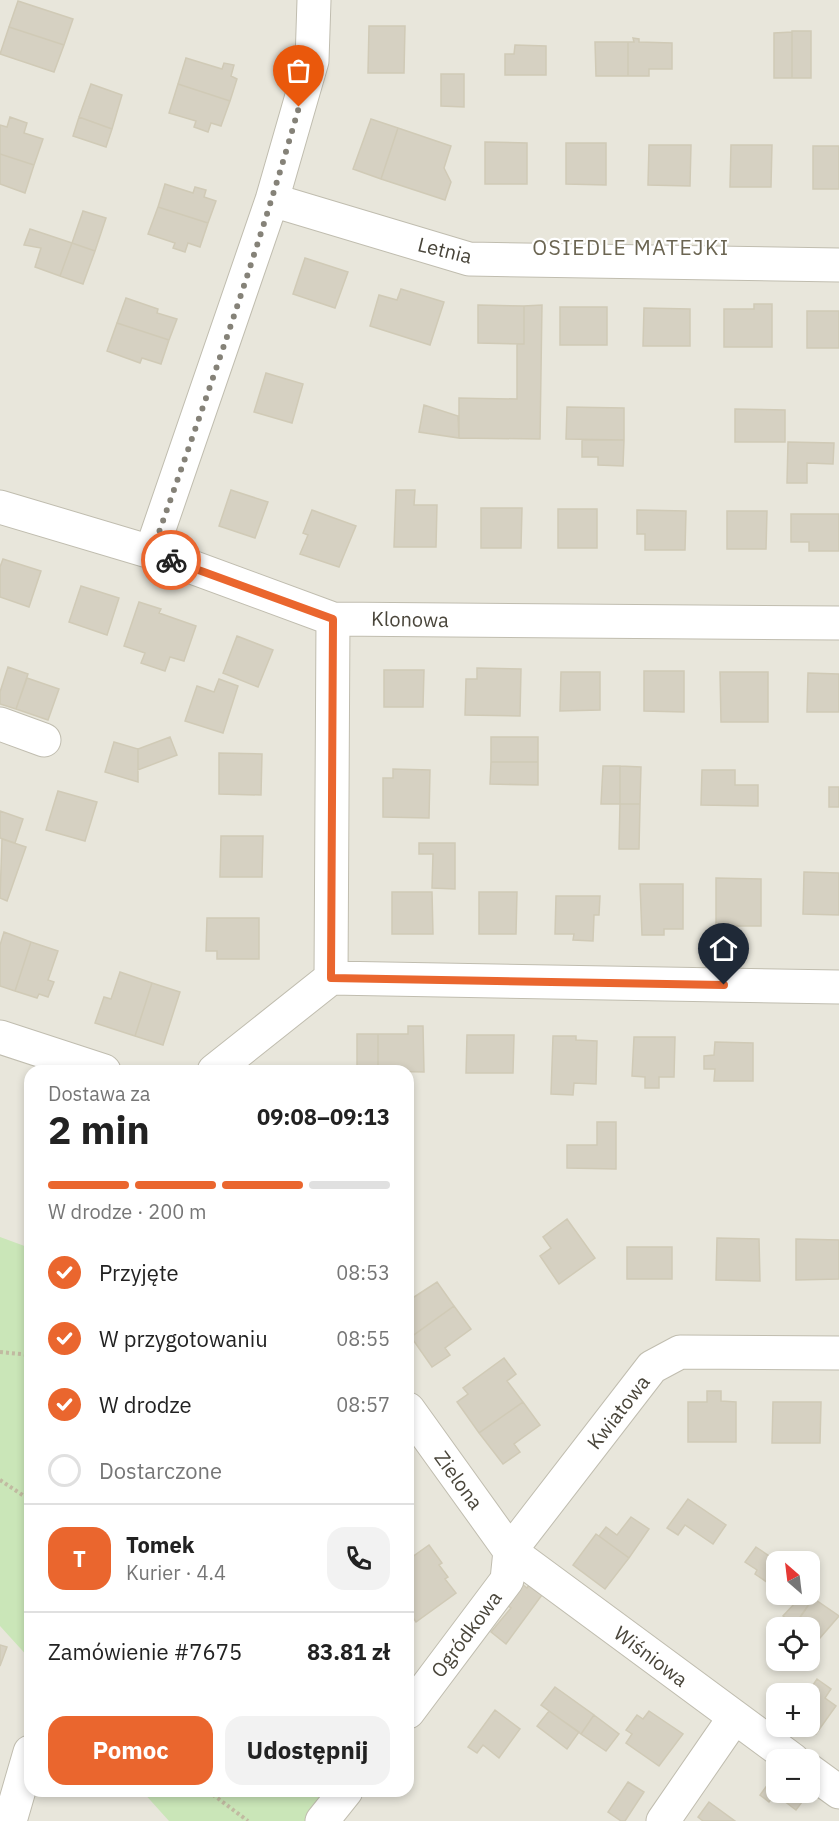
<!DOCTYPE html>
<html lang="pl">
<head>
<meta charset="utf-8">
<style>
	:root { --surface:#fff; --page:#f2f2f2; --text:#222; --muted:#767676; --line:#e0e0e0; --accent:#ea662e }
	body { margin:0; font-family:"IBM Plex Sans",sans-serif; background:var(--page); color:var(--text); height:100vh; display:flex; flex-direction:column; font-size:22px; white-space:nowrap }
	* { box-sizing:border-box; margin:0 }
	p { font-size:20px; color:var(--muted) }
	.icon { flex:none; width:33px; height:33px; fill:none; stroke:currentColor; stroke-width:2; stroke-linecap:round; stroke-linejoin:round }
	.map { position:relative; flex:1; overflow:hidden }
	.drawer { position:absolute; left:24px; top:1065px; width:390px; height:732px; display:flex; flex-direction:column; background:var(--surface); border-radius:18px; box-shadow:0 3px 9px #0003 }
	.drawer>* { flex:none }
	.needle { width:39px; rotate:332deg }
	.tools { position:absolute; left:766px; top:1551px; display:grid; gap:12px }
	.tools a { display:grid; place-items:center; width:54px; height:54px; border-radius:12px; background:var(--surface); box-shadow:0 3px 9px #0003; font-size:30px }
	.pin { position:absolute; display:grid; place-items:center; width:51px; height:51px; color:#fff; margin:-62px -26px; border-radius:50% 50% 50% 0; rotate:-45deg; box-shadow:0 0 6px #0007 }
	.pin .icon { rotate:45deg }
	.courier { position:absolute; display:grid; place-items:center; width:60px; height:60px; margin:-30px; border:4px solid #ea662e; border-radius:50%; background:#fff; color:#222; box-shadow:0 2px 8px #0007 }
	.summary em { font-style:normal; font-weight:700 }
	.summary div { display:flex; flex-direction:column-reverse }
	.summary { display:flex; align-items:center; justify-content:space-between; height:102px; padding:0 24px }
	h1 { font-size:39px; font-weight:700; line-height:45px }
	.bar { display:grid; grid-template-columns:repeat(4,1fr); gap:9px 6px; align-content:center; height:72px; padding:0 24px }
	.bar i { height:8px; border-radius:4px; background:var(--line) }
	.bar .on { background:var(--accent) }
	.bar p { grid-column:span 4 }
	.line { display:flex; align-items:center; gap:15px; padding:0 24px; border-top:2px solid var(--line) }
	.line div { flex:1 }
	.round { display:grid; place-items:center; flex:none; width:63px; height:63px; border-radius:18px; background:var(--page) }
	ol { padding:0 24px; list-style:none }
	li { display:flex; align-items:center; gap:18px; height:66px }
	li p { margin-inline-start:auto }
	li .icon { padding:6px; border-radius:50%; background:var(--accent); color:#fff; stroke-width:4 }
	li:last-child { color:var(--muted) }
	li i { width:33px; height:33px; border:3px solid var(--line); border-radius:50% }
	.action { display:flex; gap:12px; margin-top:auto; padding:12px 24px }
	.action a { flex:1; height:69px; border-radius:18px; background:var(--accent); color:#fff; font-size:24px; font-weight:700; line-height:69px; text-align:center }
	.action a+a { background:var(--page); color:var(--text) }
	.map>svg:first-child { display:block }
</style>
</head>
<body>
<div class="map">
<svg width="839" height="1821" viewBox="0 0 839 1821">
	<rect width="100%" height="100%" fill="#f5f4ec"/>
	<!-- residential -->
	<path fill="#e8e6db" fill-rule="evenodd" d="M0,0h839v1821h-839zM30,1071h378v720h-378zM777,1562h33v32h-33zM777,1628h33v32h-33zM777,1694h33v32h-33zM777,1760h33v32h-33z"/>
	<!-- green -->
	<path fill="#cae6b8" d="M0,1237l30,11v13l-4,9 4,7v382l-30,-33z
		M142,1791h188l-25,30h-136z"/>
	<!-- building -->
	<path fill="#d6d1c2" stroke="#d0cab6" stroke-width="1.5" d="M18,1l55,18 -9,26 -55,-18z
		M369,26h36l-1,47h-36z
		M9,27l55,18 -10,27 -54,-18z
		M792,31h19v47h-19z
		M792,32v46h-18v-45z
		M633,38l6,1v3l33,1v26h-23v7h-21v-34h6z
		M595,42h33v34h-32z
		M515,45l31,1v29h-41v-21h9z
		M186,58l36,11 2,-6 10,2 -3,11 6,3 -7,22 -52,-17z
		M441,74h23v33l-23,-1z
		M91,84l31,11 -10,34 -33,-12z
		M178,84l52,17 -9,25 -10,-3 -3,9 -14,-5 2,-6 -27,-8z
		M10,117l17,6 -3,10 19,6 -9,26 -34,-11v-29l7,2z
		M79,117l33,12 -6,18 -33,-11z
		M371,119l27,9 -17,51 -28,-10z
		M398,128l53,18 -7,22 7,14 -6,18 -64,-21z
		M485,142l42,1v41h-42z
		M566,143h40v42l-40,-1z
		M649,145h42l-1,41 -42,-1z
		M731,145h41l-1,42h-41z
		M813,146h26v43h-26z
		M0,154l34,11 -9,28 -25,-9z
		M165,184l28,9 2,-6 11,3 -2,7 12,4 -8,22 -50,-16z
		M158,207l50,16 -8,24 -12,-4 -3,9 -12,-4 2,-5 -27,-9z
		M83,211l23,7 -11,33 -23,-8z
		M30,229l42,14 -12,33 -25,-9 6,-19 -17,-3z
		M72,243l23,8 -12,33 -23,-8z
		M305,258l43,14 -13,36 -42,-14z
		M401,289l43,13 -14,43 -60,-19 9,-31 18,5z
		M126,298l32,11 -1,4 20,6 -8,21 -52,-17z
		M754,304h18v43h-48v-38h30z
		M478,305l46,1v38l-46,-1z
		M542,305l-2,134 -81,-1v-40l58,1v-55h7v-38z
		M560,307h47v38h-47z
		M644,308l46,1v37h-47z
		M807,311h32v37h-32z
		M117,323l52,17 -8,24 -19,-6 -2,5 -33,-12z
		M266,373l37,11 -11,39 -38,-11z
		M424,405l34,11 1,22 -40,-6z
		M567,407l57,1v32l-58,-1z
		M735,409l50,1v32h-50z
		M582,440h42l-1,26 -25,-1v-8h-16z
		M788,442l46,1 -1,21 -26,-1v20h-20z
		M231,490l37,12 -13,36 -36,-12z
		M396,490h19l-1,15h23l-1,42h-42z
		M481,508h41l-1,40h-40z
		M558,509h39v39h-39z
		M312,510l44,16 -17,41 -39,-13 8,-19 -5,-2z
		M637,510l49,1 -1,39h-40v-16h-8z
		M727,511h40l-1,38h-39z
		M791,514h48v37h-30v-9h-18z
		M3,559l38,12 -12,36 -29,-10v-30z
		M81,586l38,12 -12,37 -38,-13z
		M139,602l22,7 -2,4 37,13 -12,35 -14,-4 -5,14 -24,-8 4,-10 -21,-7z
		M237,636l36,14 -15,37 -35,-14z
		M8,667l20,7 -12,35 -16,-5v-12z
		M477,668l44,1 -1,47 -55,-1 1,-36h11z
		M384,670h40l-1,37h-39z
		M644,671h40v41l-40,-1z
		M561,672h39v38l-40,1z
		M720,672h48v50h-47z
		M808,673l31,1v38h-32z
		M27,678l32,11 -11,31 -32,-11z
		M219,679l19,7 -15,47 -38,-12 12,-35 17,6z
		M170,737l7,18 -39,15v-21z
		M491,737h47v25h-47z
		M114,742l24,7v33l-33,-10z
		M219,753l43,1 -1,41 -42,-1z
		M491,762h47v23l-48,-1z
		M603,766h17v38h-19z
		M620,766l21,1 -1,37h-20z
		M393,769l37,1 -1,48 -46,-1v-39h10z
		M702,770h33v15h23v21l-57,-1z
		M829,787h10v20h-10z
		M58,791l39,11 -12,39 -39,-11z
		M620,804h20l-1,45h-20z
		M0,811l23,8 -8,24 -15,-5z
		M221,836h42l-1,41h-42z
		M2,839l24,8 -19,54 -7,-3z
		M419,843h36v46l-23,-1 1,-34h-14z
		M804,872l35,1v42l-36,-1z
		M716,878l45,1v47h-45z
		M640,884h43v45h-19v6h-22z
		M392,892h40l1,42h-41z
		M479,892h38l-1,42h-37z
		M556,896h44l-1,19h-5l-1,26 -20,-1 1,-6h-19z
		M207,918h52v41h-42v-8h-11z
		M4,932l27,10 -16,49 -15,-5v-41z
		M31,942l27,9 -10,29 6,2 -6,15 -9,-3 -2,4 -22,-7z
		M120,972l32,11 -17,53 -40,-13 9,-26 7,2z
		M152,983l28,9 -17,53 -28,-9z
		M408,1026h15l1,46 -46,-1v-37h30z
		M357,1034h21v37h-18l-3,-4z
		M467,1035h47l-1,38h-47z
		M553,1036h23v4l21,1 -1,43 -22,-1 -1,12 -22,-1z
		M634,1037h41l-1,40h-15v11h-14v-11l-13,-1z
		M715,1042l38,1v38h-39l1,-12h-11v-13l10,-1z
		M597,1122h19v47l-49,-1v-23h30z
		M567,1219l28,39 -36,26 -19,-28 11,-8 -8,-11z
		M717,1238l42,1 1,42 -44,-1z
		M796,1239l43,1v39l-43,1z
		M627,1247h45v32h-45z
		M437,1282l17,24 -43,31 -3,-4v-36l3,2z
		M454,1306l17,23 -26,19 5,7 -18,12 -21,-30z
		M504,1358l12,16 -9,7 16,21 -44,31 -22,-31 11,-8 -5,-6z
		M707,1391h14v10l15,1v40h-48v-40h19z
		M523,1402l17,23 -26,19 6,8 -17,12 -24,-31z
		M773,1402h48l-1,41h-48z
		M688,1499l38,26 -13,19 -28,-19 -7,10 -11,-7z
		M631,1517l18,12 -20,29 -30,-22 7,-9 11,8z
		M596,1534l33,24 -24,31 -32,-24z
		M429,1545l13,18 -3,2 9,12 -3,2 11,14 -40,29 -8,-12v-50z
		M756,1547l22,15 -1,27 -22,-15 2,-4 -12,-8z
		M522,1584l5,4 2,-3 13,10 -36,49 -15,-12 20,-24 -4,-3z
		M810,1584l9,6 -24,35 -12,-9 13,-14 -12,-8h26z
		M813,1598l26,18 -26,30 -3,-2v-16l-16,-2z
		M0,1645l7,2 -7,19z
		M779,1660h16l-5,8z
		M817,1679l14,10 -6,9 11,8 -20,28 -10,-8h4v-32h-11l6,-10 6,4z
		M555,1687l39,28 -13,19 -40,-29z
		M495,1710l25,19 -21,29 -16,-13 -6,8 -9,-6z
		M549,1711l30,21 -12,17 -30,-23z
		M649,1711l34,23 -24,32 -33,-23 6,-9 -6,-4 11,-15 6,4z
		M594,1715l25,19 -13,17 -25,-17z
		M777,1772v20l31,2 -12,16 -21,-16 -6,8 -9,-7z
		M628,1782l16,10 -19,29h-4l-13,-9z
		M709,1802l26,19h-32l-5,-4z"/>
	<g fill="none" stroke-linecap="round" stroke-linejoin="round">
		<defs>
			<path id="minor" d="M272,200l197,59 370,6
				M0,507l151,45 182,67 506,4
				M151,552l121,-352 40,-139 2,-61
				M0,724l44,16
				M331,978l2,-359
				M0,1037l104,34
				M214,1071l117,-93 508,9
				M408,1409l102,142 283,209
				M510,1551l142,-184 28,-15 159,1
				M408,1712l99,-132 3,-29
				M810,1771l29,21
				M10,1821l20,-69
				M322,1821l24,-30
				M663,1821l71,-103"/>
		</defs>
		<!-- minor casing -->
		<use href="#minor" stroke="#c0bdaf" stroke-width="35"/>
		<!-- path -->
		<path stroke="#c1baa1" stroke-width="4" stroke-dasharray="3 3" stroke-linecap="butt" d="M0,1352l30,3
			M0,1480l30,20
			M208,1791l40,30"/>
		<!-- minor -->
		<use href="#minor" stroke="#fff" stroke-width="33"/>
	</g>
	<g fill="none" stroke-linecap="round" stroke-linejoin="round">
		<!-- done -->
		<path stroke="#858278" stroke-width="6" stroke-dasharray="0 10.8" d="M171,560l-19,-8c52,-147 104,-294 147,-445"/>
		<!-- route -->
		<path stroke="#ea662e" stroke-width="8" d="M171,560l162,59 -2,359 393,7"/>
	</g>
	<g text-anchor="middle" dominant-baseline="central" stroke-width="4.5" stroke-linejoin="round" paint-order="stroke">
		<!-- street labels -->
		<g font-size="20" fill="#49453a" stroke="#fff">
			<text transform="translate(445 250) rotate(14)">Letnia</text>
			<text transform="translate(410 619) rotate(1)">Klonowa</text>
			<text transform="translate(618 1412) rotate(-52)">Kwiatowa</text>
			<text transform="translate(459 1480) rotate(54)">Zielona</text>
			<text transform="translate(466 1634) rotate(-53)">Ogródkowa</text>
			<text transform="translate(651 1656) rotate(37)">Wiśniowa</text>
		</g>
		<!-- neighbourhood labels -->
		<g font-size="21" letter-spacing="1.5" fill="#6b6552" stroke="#fff">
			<text x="631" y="247">OSIEDLE MATEJKI</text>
		</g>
	</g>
</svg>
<div class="tools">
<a><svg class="needle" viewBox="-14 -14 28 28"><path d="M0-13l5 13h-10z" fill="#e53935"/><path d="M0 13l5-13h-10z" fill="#767676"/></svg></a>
<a><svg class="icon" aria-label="locate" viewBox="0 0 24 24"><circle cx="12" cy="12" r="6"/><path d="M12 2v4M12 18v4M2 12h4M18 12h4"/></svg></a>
<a>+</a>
<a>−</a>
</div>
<div class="pin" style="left:299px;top:107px;background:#ea580c"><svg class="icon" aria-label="bag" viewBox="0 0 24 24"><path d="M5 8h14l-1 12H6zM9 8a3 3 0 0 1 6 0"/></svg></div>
<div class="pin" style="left:724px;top:985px;background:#1f2937"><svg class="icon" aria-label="home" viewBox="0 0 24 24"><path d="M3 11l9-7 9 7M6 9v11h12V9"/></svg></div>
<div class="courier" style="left:171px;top:560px"><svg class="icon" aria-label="bike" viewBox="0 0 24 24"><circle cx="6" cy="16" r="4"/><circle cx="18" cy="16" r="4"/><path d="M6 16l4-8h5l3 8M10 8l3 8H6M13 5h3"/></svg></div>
<section class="drawer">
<div class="summary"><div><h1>2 min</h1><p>Dostawa za</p></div><em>09:08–09:13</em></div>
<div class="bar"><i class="on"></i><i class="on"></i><i class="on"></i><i></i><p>W drodze · 200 m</p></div>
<ol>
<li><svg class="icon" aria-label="check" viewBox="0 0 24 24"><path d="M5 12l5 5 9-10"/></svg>Przyjęte<p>08:53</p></li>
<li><svg class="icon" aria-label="check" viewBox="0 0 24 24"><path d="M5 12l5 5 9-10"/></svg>W przygotowaniu<p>08:55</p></li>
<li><svg class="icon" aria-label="check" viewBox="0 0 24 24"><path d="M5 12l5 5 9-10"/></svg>W drodze<p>08:57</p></li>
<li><i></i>Dostarczone</li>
</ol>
<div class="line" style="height:108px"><b class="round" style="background:var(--accent);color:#fff">T</b><div><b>Tomek</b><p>Kurier · 4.4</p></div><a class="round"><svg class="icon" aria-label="phone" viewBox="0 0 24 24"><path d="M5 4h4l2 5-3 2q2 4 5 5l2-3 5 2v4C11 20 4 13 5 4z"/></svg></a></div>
<div class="line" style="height:78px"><div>Zamówienie #7675</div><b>83.81 zł</b></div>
<div class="action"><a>Pomoc</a><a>Udostępnij</a></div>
</section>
</div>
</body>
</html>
